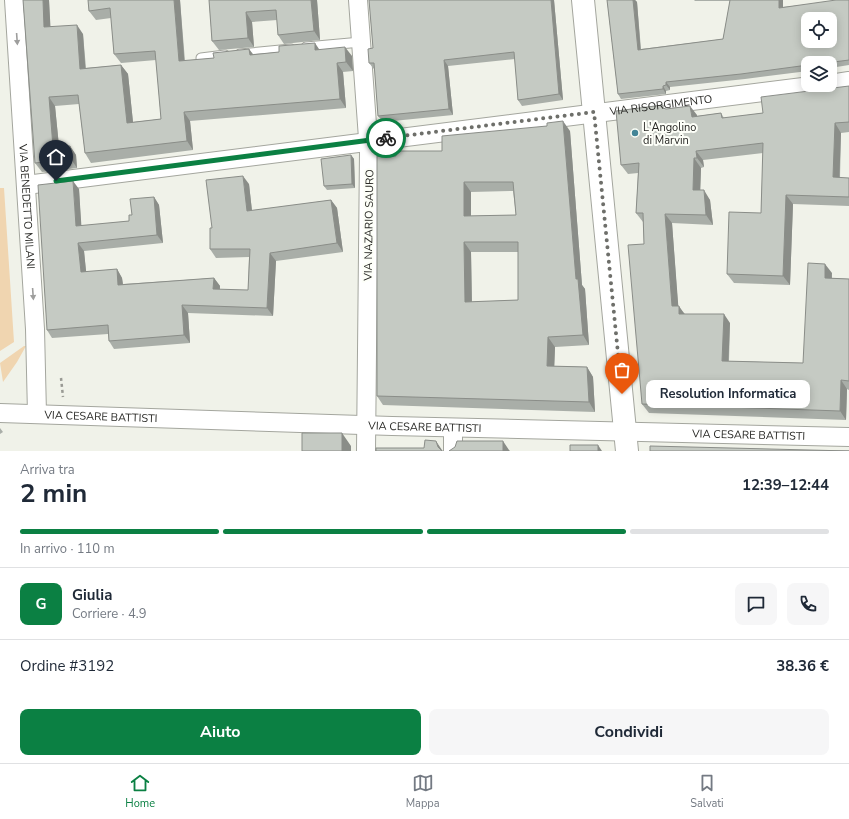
<!DOCTYPE html>
<html lang="it">
<head>
<meta charset="utf-8">
<style>
	:root { --surface:#fff; --page:#f6f6f7; --text:#1f2937; --muted:#747a83; --line:#e0e1e3; --accent:#0b8043 }
	body { margin:0; font-family:"Nunito Sans",sans-serif; background:var(--page); color:var(--text); height:100vh; display:flex; flex-direction:column; font-size:15px; white-space:nowrap }
	* { box-sizing:border-box; margin:0 }
	p { font-size:13px; color:var(--muted) }
	.icon { flex:none; width:22px; height:22px; fill:none; stroke:currentColor; stroke-width:2; stroke-linecap:round; stroke-linejoin:round }
	.map { position:relative; height:451px; overflow:hidden }
	.sheet { display:flex; flex-direction:column; background:var(--surface); flex:1 }
	.sheet>* { flex:none }
	.buttons { position:absolute; left:801px; top:12px; display:grid; gap:8px }
	.buttons a { display:grid; place-items:center; width:36px; height:36px; border-radius:8px; background:var(--surface); box-shadow:0 2px 10px #0003; font-size:20px }
	.pin { position:absolute; display:grid; place-items:center; width:34px; height:34px; color:#fff; margin:-41px -17px; border-radius:50% 50% 50% 0; rotate:-45deg; box-shadow:0 0 4px #0007 }
	.pin .icon { rotate:45deg }
	.courier { position:absolute; display:grid; place-items:center; width:40px; height:40px; margin:-20px; border:3px solid #0b8043; border-radius:50%; background:#fff; color:#222; box-shadow:0 1px 5px #0007 }
	.bubble { position:absolute; height:28px; border-radius:8px; background:var(--surface); box-shadow:0 2px 10px #0003; font-size:13px; font-weight:700; line-height:28px; text-align:center }
	.head em { font-style:normal; font-weight:700 }
	.head div { display:flex; flex-direction:column-reverse }
	.head { display:flex; align-items:center; justify-content:space-between; height:68px; padding:0 20px }
	h1 { font-size:26px; font-weight:700; line-height:30px }
	.bar { display:grid; grid-template-columns:repeat(4,1fr); gap:6px 4px; align-content:center; height:48px; padding:0 20px }
	.bar i { height:5px; border-radius:3px; background:var(--line) }
	.bar .current { background:var(--accent) }
	.bar p { grid-column:span 4 }
	.line { display:flex; align-items:center; gap:10px; padding:0 20px; border-top:1px solid var(--line) }
	.line div { flex:1 }
	.round { display:grid; place-items:center; flex:none; width:42px; height:42px; border-radius:8px; background:var(--page) }
	.cta { display:flex; gap:8px; margin-top:auto; padding:8px 20px }
	.cta a { flex:1; height:46px; border-radius:8px; background:var(--accent); color:#fff; font-size:16px; font-weight:700; line-height:46px; text-align:center }
	.cta a+a { background:var(--page); color:var(--text) }
	.tab-bar { display:flex; justify-content:space-around; align-items:center; height:56px; border-top:1px solid var(--line); background:var(--surface); font-size:11px; color:var(--muted) }
	.tab-bar a { display:grid; justify-items:center; gap:2px }
	.tab-bar .current { color:var(--accent) }
	.map>svg:first-child { display:block }
</style>
</head>
<body>
<div class="map">
<svg width="849" height="451" viewBox="0 0 849 451">
	<rect width="100%" height="100%" fill="#f0f2e9"/>
	<!-- green -->
	<path fill="#f0d5b0" d="M0,188h4l10,154 -14,9z
		M24,346h2l-9,16 -14,20 -3,-19z"/>
	<g fill="none" stroke-linecap="round" stroke-linejoin="round">
		<defs>
			<path id="service" d="M306,47l55,-5
				M240,54l51,-5
				M201,58l24,-3"/>
			<g id="minor">
				<path id="s1" d="M14,0l21,329 2,85"/>
				<path d="M358,0l11,152 -3,299"/>
				<path d="M830,84l19,-3"/>
				<path id="s2" d="M26,185l793,-100"/>
				<path id="s3" d="M0,413l392,13 457,11"/>
				<path d="M453,451v-23"/>
			</g>
			<path id="tertiary" d="M583,0l44,451"/>
		</defs>
		<!-- service casing -->
		<use href="#service" stroke="#a4a69e" stroke-width="11"/>
		<!-- minor casing -->
		<use href="#minor" stroke="#a4a69e" stroke-width="20"/>
		<!-- tertiary casing -->
		<use href="#tertiary" stroke="#a4a69e" stroke-width="24"/>
		<!-- path -->
		<path stroke="#999a94" stroke-width="2.5" stroke-dasharray="3 3" stroke-linecap="butt" d="M61,378l2,19"/>
		<!-- service -->
		<use href="#service" stroke="#fff" stroke-width="9"/>
		<!-- minor -->
		<use href="#minor" stroke="#fff" stroke-width="18"/>
		<!-- tertiary -->
		<use href="#tertiary" stroke="#fff" stroke-width="22"/>
	</g>
	<!-- wall -->
	<path fill="#a9aea8" fill-rule="evenodd" d="M23,0h26l1,26 33,8 3,34 35,-3 7,9 5,48 28,-3 -5,-59 -35,3 -7,-9 -3,-36 -15,2 -7,-9 -1,-11h92l5,61 29,-3 35,-9 4,5 66,-5 33,7 1,15 -10,1 3,36 -156,13 3,29 -102,13 -6,-10 -6,-49 -24,2 4,41 11,-1 6,9 1,13 -35,4 -7,-9z
		M209,0h108l3,40 -36,4 -6,-9 -1,-15 -25,2 2,25 -35,3 -7,-9z
		M369,0h185l9,100 -41,6 -4,-6 -3,-41 -67,7 5,49 -70,7 -5,-6 -3,-47h-1l-5,-6 4,-15z
		M607,0h28l2,2 4,47 82,-10 7,-38h-35l-1,-1h89v7l66,-7v65l-19,3v-5h-22v8l-63,8 -75,8v3l-4,1v3l-45,5 -3,-5z
		M849,86v46l-8,1 -1,45h9v28l-56,-2 -3,81 -56,-2 -7,-9 34,-61 2,-60 -60,7 1,7 -3,1 -1,22 10,10 3,25 -41,-2 6,83 7,8 45,9 -1,38 74,2 29,-90v5l17,1v111l-2,-1 -1,31 -197,-7 -7,-9 2,-160 -1,-22 -7,-9 2,-40 -10,1 -7,-9 44,-56 32,6v1l24,-3 3,5 39,-5z
		M547,126l23,5 12,154 3,4 4,56 -34,2 -1,19 33,1 6,10 2,35 -212,-7 -6,-9 19,-240 46,-5zM513,191l3,24 -45,1v-24zM471,252h47v48l-46,2z
		M351,155l3,4 1,29 -28,2 -3,-4z
		M249,184l3,27 79,-11 6,8 6,44 -67,9 -3,55 -85,-3 2,30 -76,6 -5,-8 -1,-7 -56,4 -5,-8 32,-141 2,37 48,-5 3,-6 22,-18 5,8 4,38 -79,8 2,21 31,-3 5,9 1,6 91,-6 6,8v4h28l1,-33 -33,1 -6,-9 2,-21z
		M0,428l3,4 -3,2z"/>
	<!-- shaded-wall -->
	<path fill="#8a8d88" d="M43,0h6l2,36 -7,-9z
		M174,0h6l5,70 -6,-9z
		M311,0h6l3,40 -6,-9z
		M551,0h3l9,100 -4,-6z
		M633,0h2l2,2 4,53 -3,-5z
		M779,0h4v13l-4,-5z
		M246,12l6,10 2,25 -6,-9z
		M77,25l6,9 3,44 -6,-9z
		M315,43l6,9 -6,-2z
		M345,47l7,9 1,15 -7,-9z
		M249,49l7,10 -6,-4z
		M444,60l4,6 5,49 -4,-6z
		M337,63l6,9 3,36 -6,-9z
		M121,65l7,9 6,58 -7,-9z
		M666,82l4,5v3l-4,-5z
		M663,86l3,5v3l-3,-5z
		M49,97l6,9 5,50 -7,-9z
		M690,106l7,9 1,11 -6,-9z
		M184,112l6,9 3,29 -6,-9z
		M563,121l7,10 12,154 3,4 4,56 -6,-10 -7,-56z
		M835,123l6,10 -2,54 -6,-10z
		M70,146l6,9 1,13 -6,-9z
		M696,151l7,9 1,7 -7,-9z
		M351,155l3,4 1,29 -3,-4z
		M694,158l7,10 -1,31 -7,-9z
		M243,176l6,8 4,36 -6,-9z
		M73,181l6,8 3,46 -6,-9z
		M464,182l7,10v34l-7,-10z
		M704,190l6,10 3,25 -7,-10z
		M786,195l7,9 -3,81 -7,-9z
		M154,197l5,8 4,38 -6,-8z
		M331,200l6,8 6,44 -6,-9z
		M665,214l7,9 7,92 -7,-9z
		M464,242l7,10 1,60 -7,-10z
		M78,243l6,8 3,29 -6,-8z
		M270,253l6,8 -3,55 -6,-8z
		M825,264l7,9 -1,14 -6,-9z
		M117,269l5,9 2,15 -6,-8z
		M214,278l6,8 -1,12 -6,-9z
		M182,305l6,8 2,30 -6,-8z
		M679,306l6,9 -6,-1z
		M724,314l6,9 -2,47 -6,-9z
		M548,337l7,10 -1,29 -7,-10z
		M587,367l6,10 2,35 -6,-10z
		M841,380l6,9 -1,31 -6,-9z
		M342,433l9,13v5h-9z
		M436,441l6,9 1,1h-3l-2,-4z
		M503,441l6,9 1,1h-7z
		M598,445l4,6h-4z"/>
	<!-- building -->
	<path fill="#c5cac3" stroke="#8a8d88" fill-rule="evenodd" d="M23,0h20l1,27 33,-2 3,44 41,-4 6,58 34,-4 -6,-68 -41,3 -4,-46 -21,3 -1,-11h86l5,61 35,-3 -1,-5 36,-4 1,6 29,-3v-6l36,-3v7l30,-3 1,15 -9,1 3,36 -156,13 3,29 -102,12 -7,-58 -29,2 4,50 17,-1 1,13 -36,4z
		M209,0h102l3,31 -36,4 -2,-25 -30,2 2,26 -36,3z
		M369,0h182l8,94 -41,6 -4,-48 -70,8 5,49 -71,7 -4,-53h-5l-1,-14 5,-1z
		M607,0h26l5,50 85,-11 7,-39h49v8l57,-8h13v60l-23,3h-18v2l-67,9 -75,8v3l-3,1v3l-45,5zM808,19h22v22h-22z
		M849,86v36l-14,1 -2,54 16,1v19l-63,-2 -3,81 -56,-2 2,-62 32,1 2,-70 -67,8 1,7h-3l-1,32h11l2,25 -41,-1 7,92h7v8h45l-2,47 81,2 5,-100 17,1v14l24,1v102l-8,-1 -1,31 -198,-7 -14,-159 16,-1 -1,-31h-7l3,-50 -18,2 -5,-54 47,-6v3l3,1 24,-3 2,11 29,-4 1,5 41,-5 -2,-16z
		M563,121l13,158h2l5,56 -35,2 -1,29 40,1 2,35 -212,-6v-240h19v-5h46v-15l105,-10v-3zM464,182h49l3,33 -52,1zM464,242h54v58l-53,2z
		M351,155l1,29 -28,2 -3,-27z
		M243,176l4,35 84,-11 6,43 -67,10 -3,55 -85,-3 2,30 -75,6 -1,-16 -61,5 -9,-145 35,-4 3,45 53,-5v-6h3l-2,-16 24,-2 3,38 -79,8 3,29 36,-3 1,16 96,-7 -1,11 35,1 2,-41h-40v-21h2l-6,-48z
		M302,433h40v18h-40z
		M425,440l11,1 2,6 4,4h-66v-3h48z
		M457,441h46v10h-54l6,-4z
		M570,445h28v6h-28z
		M650,446l199,5h-199z"/>
	<!-- one-way arrows -->
	<defs><path id="oneway-solid" d="M-6-.8H1V-3.2L6.5 0L1 3.2V.8H-6Z"/></defs>
	<g fill="#9e9e9d">
		<use href="#oneway-solid" transform="translate(17 39) rotate(86)"/>
		<use href="#oneway-solid" transform="translate(33 294) rotate(86)"/>
	</g>
	<g fill="none" stroke-linecap="round" stroke-linejoin="round">
		<!-- done -->
		<path stroke="#6e6f6a" stroke-width="4" stroke-dasharray="0 7.2" d="M386,138l208,-26 28,282"/>
		<!-- route -->
		<path stroke="#0b8043" stroke-width="5" d="M56,181l330,-43"/>
	</g>
	<!-- markers -->
	<circle fill="#438597" stroke="#fdfff8" stroke-width="1.5" cx="635" cy="133" r="4"/>
	<g text-anchor="middle" dominant-baseline="central" stroke-width="4" stroke-linejoin="round" paint-order="stroke">
		<!-- street labels -->
		<g font-size="11" fill="#282825" stroke="#fdfff8">
			<text stroke="none"><textPath href="#s2" startOffset="640">VIA RISORGIMENTO</textPath></text>
			<text stroke="none"><textPath href="#s1" startOffset="207">VIA BENEDETTO MILANI</textPath></text>
			<text transform="translate(369 225) rotate(-89)">VIA NAZARIO SAURO</text>
			<text stroke="none"><textPath href="#s3" startOffset="101">VIA CESARE BATTISTI</textPath></text>
			<text stroke="none"><textPath href="#s3" startOffset="425">VIA CESARE BATTISTI</textPath></text>
			<text stroke="none"><textPath href="#s3" startOffset="749">VIA CESARE BATTISTI</textPath></text>
		</g>
		<!-- poi labels -->
		<g font-size="11" fill="#282825" stroke="#fdfff8" text-anchor="start">
			<text x="643" y="127">L'Angolino<tspan x="643" dy="13">di Marvin</tspan></text>
		</g>
	</g>
</svg>
<div class="buttons">
<a><svg class="icon" aria-label="locate" viewBox="0 0 24 24"><circle cx="12" cy="12" r="6"/><path d="M12 2v4M12 18v4M2 12h4M18 12h4"/></svg></a>
<a><svg class="icon" aria-label="layers" viewBox="0 0 24 24"><path d="M12 4l9 5-9 5-9-5zM3 14l9 5 9-5"/></svg></a>
</div>
<div class="pin" style="left:622px;top:394px;background:#ea580c"><svg class="icon" aria-label="bag" viewBox="0 0 24 24"><path d="M5 8h14l-1 12H6zM9 8a3 3 0 0 1 6 0"/></svg></div>
<div class="pin" style="left:56px;top:181px;background:#1f2937"><svg class="icon" aria-label="home" viewBox="0 0 24 24"><path d="M3 11l9-7 9 7M6 9v11h12V9"/></svg></div>
<div class="courier" style="left:386px;top:138px"><svg class="icon" aria-label="bike" viewBox="0 0 24 24"><circle cx="6" cy="16" r="4"/><circle cx="18" cy="16" r="4"/><path d="M6 16l4-8h5l3 8M10 8l3 8H6M13 5h3"/></svg></div>
<div class="bubble" style="left:646px;top:380px;width:164px">Resolution Informatica</div>
</div>
<section class="sheet">
<div class="head"><div><h1>2 min</h1><p>Arriva tra</p></div><em>12:39–12:44</em></div>
<div class="bar"><i class="current"></i><i class="current"></i><i class="current"></i><i></i><p>In arrivo · 110 m</p></div>
<div class="line" style="height:72px"><b class="round" style="background:var(--accent);color:#fff">G</b><div><b>Giulia</b><p>Corriere · 4.9</p></div><a class="round"><svg class="icon" aria-label="chat" viewBox="0 0 24 24"><path d="M4 5h16v11H9l-5 4z"/></svg></a><a class="round"><svg class="icon" aria-label="phone" viewBox="0 0 24 24"><path d="M5 4h4l2 5-3 2q2 4 5 5l2-3 5 2v4C11 20 4 13 5 4z"/></svg></a></div>
<div class="line" style="height:52px"><div>Ordine #3192</div><b>38.36 €</b></div>
<div class="cta"><a>Aiuto</a><a>Condividi</a></div>
</section>
<nav class="tab-bar">
<a class="current"><svg class="icon" aria-label="home" viewBox="0 0 24 24"><path d="M3 11l9-7 9 7M6 9v11h12V9"/></svg>Home</a>
<a><svg class="icon" aria-label="map" viewBox="0 0 24 24"><path d="M3 6l6-2 6 2 6-2v14l-6 2-6-2-6 2zM9 4v14M15 6v14"/></svg>Mappa</a>
<a><svg class="icon" aria-label="saved" viewBox="0 0 24 24"><path d="M7 4h10v16l-5-4-5 4z"/></svg>Salvati</a>
</nav>
</body>
</html>
